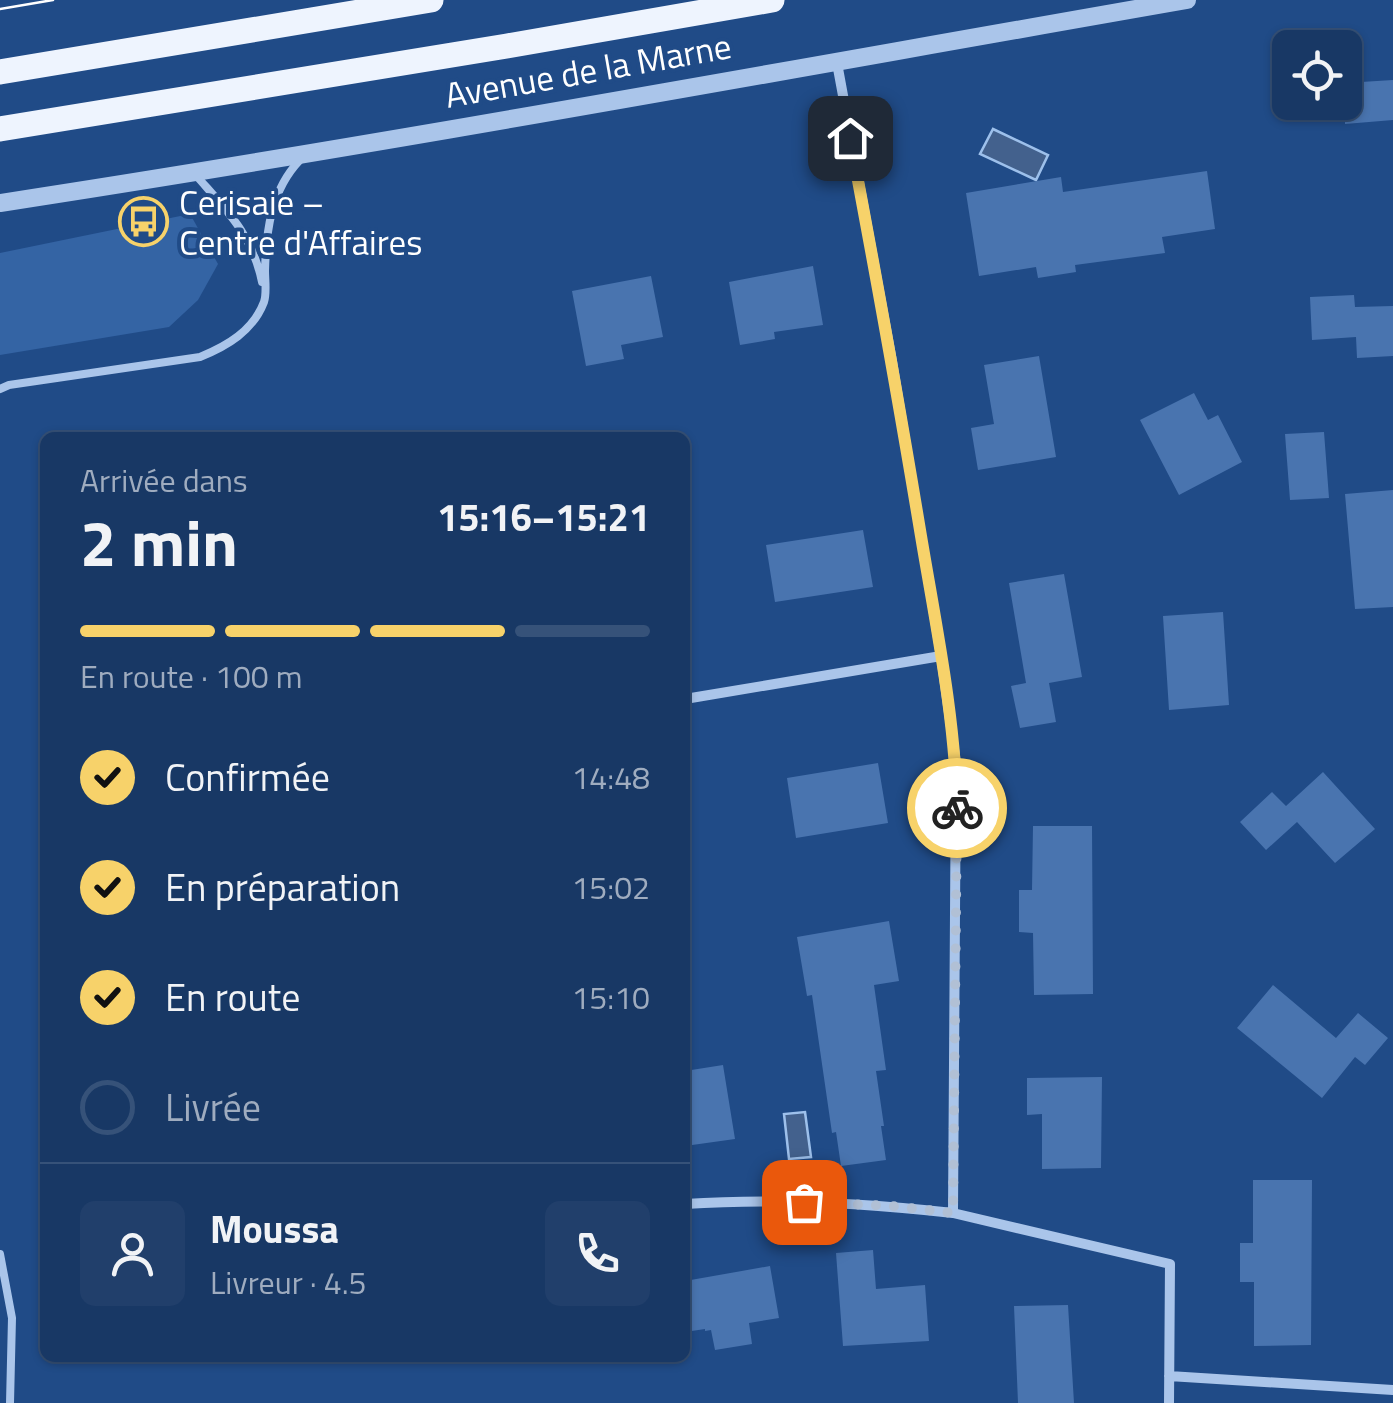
<!DOCTYPE html>
<html lang="fr">
<head>
<meta charset="utf-8">
<style>
	:root { --surface:#183865; --page:#213f6b; --text:#f1f3f6; --muted:#9facbf; --line:#365279; --accent:#f7d26a }
	body { margin:0; font-family:"Titillium Web",sans-serif; background:var(--page); color:var(--text); height:100vh; display:flex; flex-direction:column; font-size:38px; white-space:nowrap }
	* { box-sizing:border-box; margin:0 }
	p { font-size:32px; color:var(--muted) }
	.icon { flex:none; width:55px; height:55px; fill:none; stroke:currentColor; stroke-width:2; stroke-linecap:round; stroke-linejoin:round }
	.map { position:relative; flex:1; overflow:hidden }
	.panel { position:absolute; left:40px; top:432px; width:650px; height:930px; display:flex; flex-direction:column; background:var(--surface); border-radius:15px; box-shadow:0 2px 8px #0004,0 0 0 2px var(--line) }
	.panel>* { flex:none }
	.fabs { position:absolute; left:1272px; top:30px; display:grid; gap:20px }
	.fabs a { display:grid; place-items:center; width:90px; height:90px; border-radius:15px; background:var(--surface); box-shadow:0 2px 8px #0004,0 0 0 2px var(--line); font-size:50px }
	.pin { position:absolute; display:grid; place-items:center; width:85px; height:85px; color:#fff; margin:-42px; border-radius:20px; box-shadow:0 5px 15px #0006 }
	.courier { position:absolute; display:grid; place-items:center; width:100px; height:100px; margin:-50px; border:8px solid #f7d26a; border-radius:50%; background:#fff; color:#222; box-shadow:0 2px 12px #0007 }
	.head em { font-style:normal; font-weight:700 }
	.head div { display:flex; flex-direction:column-reverse }
	.head { display:flex; align-items:center; justify-content:space-between; height:170px; padding:0 40px }
	h1 { font-size:65px; font-weight:700; line-height:75px }
	.bar { display:grid; grid-template-columns:repeat(4,1fr); gap:15px 10px; align-content:center; height:120px; padding:0 40px }
	.bar i { height:12px; border-radius:8px; background:var(--line) }
	.bar .current { background:var(--accent) }
	.bar p { grid-column:span 4 }
	.line { display:flex; align-items:center; gap:25px; padding:0 40px; border-top:2px solid var(--line) }
	.line div { flex:1 }
	.round { display:grid; place-items:center; flex:none; width:105px; height:105px; border-radius:15px; background:var(--page) }
	ol { padding:0 40px; list-style:none }
	li { display:flex; align-items:center; gap:30px; height:110px }
	li p { margin-inline-start:auto }
	li .icon { padding:10px; border-radius:50%; background:var(--accent); color:#111; stroke-width:4 }
	li:last-child { color:var(--muted) }
	li i { width:55px; height:55px; border:5px solid var(--line); border-radius:50% }
	.map>svg:first-child { display:block }
</style>
</head>
<body>
<div class="map">
<svg width="1393" height="1403" viewBox="0 0 1393 1403">
	<rect width="100%" height="100%" fill="#204b87"/>
	<!-- green -->
	<path fill="#3464a4" d="M190,214l28,50 -20,36 -29,27 -169,28v-102z"/>
	<!-- water -->
	<path fill="#43618d" stroke="#9dc0eb" stroke-width="2.5" d="M993,129l55,26 -12,25 -56,-26z
		M805,1112l6,45 -22,2 -5,-45z"/>
	<!-- building -->
	<path fill="#4974af" d="M1393,80v40l-48,4v-41z
		M1207,171l8,58 -53,8 3,16 -90,12 1,7 -38,6 -2,-11 -57,9 -13,-83 95,-16 2,15z
		M813,266l10,59 -49,7 1,7 -35,6 -11,-63z
		M651,276l12,61 -42,8 3,14 -38,7 -14,-75z
		M1354,295l1,12 38,-1v50l-36,2 -1,-21 -44,3 -2,-43z
		M1039,356l17,101 -78,13 -7,-42 23,-4 -10,-59z
		M1194,393l14,27 10,-5 24,47 -63,33 -39,-75z
		M1324,432l5,66 -39,2 -5,-66z
		M1393,490v117l-38,2 -10,-115z
		M863,530l10,57 -98,15 -9,-57z
		M1064,574l18,103 -33,6 7,39 -36,6 -9,-42 15,-3 -17,-100z
		M1223,612l6,93 -60,5 -6,-94z
		M878,763l10,60 -92,15 -9,-60z
		M1323,772l52,57 -40,34 -38,-41 -31,28 -26,-28 32,-30 14,14z
		M1033,826h59l1,168 -59,1 -1,-62 -14,-1v-42h13z
		M889,921l10,60 -25,4 12,85 -10,1 8,55h-3l5,34 -45,6 -5,-34 -4,1 -20,-138 -5,1 -10,-59z
		M1273,985l63,53 22,-25 30,25 -23,27 -10,-8 -33,41 -85,-70z
		M723,1065l12,74 -50,7v-75z
		M1102,1077l-1,91 -59,1v-55l-15,1v-37z
		M1253,1180h59l-1,165 -57,1v-64h-14v-39h13z
		M873,1250l3,39 49,-4 4,56 -86,5 -7,-93z
		M770,1266l9,52 -30,5 3,21 -37,6 -4,-20 -6,1v-2l-20,3v-51z
		M1068,1305l6,98h-56l-4,-97z"/>
	<g fill="none" stroke-linecap="round" stroke-linejoin="round">
		<!-- service -->
		<path stroke="#aac5ea" stroke-width="8" d="M194,173c31,36 58,60 68,109
			M0,389l9,-4 191,-28c27,-11 53,-26 64,-55 3,-9 1,-21 1,-31 1,-40 6,-81 35,-111
			M0,1254l12,64 -2,85"/>
		<!-- minor -->
		<path stroke="#aac5ea" stroke-width="10" d="M837,63l55,298 49,295 15,107 -3,450 217,51 -1,139
			M685,699l256,-43
			M685,1204c89,-6 179,-1 268,9
			M1169,1376l224,14"/>
		<!-- tertiary -->
		<path stroke="#aac5ea" stroke-width="18" d="M0,203c397,-61 792,-134 1187,-203"/>
		<!-- primary -->
		<path stroke="#eef4fe" stroke-width="25" d="M0,72l431,-72
			M0,129l507,-83 265,-46"/>
		<!-- tram -->
		<path stroke="#fff" stroke-width="2.5" d="M0,9l53,-9"/>
	</g>
	<g fill="none" stroke-linecap="round" stroke-linejoin="round">
		<!-- done -->
		<path stroke="#b1c0d5" stroke-width="10" stroke-dasharray="0 18" d="M804,1202l87,4 62,7 4,-405"/>
		<!-- route -->
		<path stroke="#f7d26a" stroke-width="12" d="M850,138c25,132 49,265 71,398 15,90 34,180 36,272"/>
	</g>
	<!-- icons -->
	<defs>
		<symbol id="bus-ring" viewBox="-11 -11 22 22"><circle r="9.5" fill="#204b87" stroke="#f7d26a" stroke-width="1.5"/><path d="M-5-6H5V4H4V6H2V4H-2V6H-4V4H-5ZM-3.5-4V0h7V-4ZM-3.5 1.2v1.5H-2V1.2ZM2 1.2v1.5H3.5V1.2Z" fill="#f7d26a"/></symbol>
	</defs>
	<g fill-rule="evenodd">
		<use href="#bus-ring" x="116" y="194" width="55" height="55"/>
	</g>
	<g text-anchor="middle" dominant-baseline="central" stroke-width="8" stroke-linejoin="round" paint-order="stroke">
		<!-- street labels -->
		<g font-size="35" fill="#fff" stroke="#204b87">
			<text transform="translate(588 70) rotate(-10)">Avenue de la Marne</text>
		</g>
		<!-- poi labels -->
		<g font-size="35" fill="#fff" stroke="#204b87" text-anchor="start">
			<text x="179" y="202">Cerisaie –<tspan x="179" dy="40">Centre d'Affaires</tspan></text>
		</g>
	</g>
</svg>
<div class="fabs">
<a><svg class="icon" aria-label="locate" viewBox="0 0 24 24"><circle cx="12" cy="12" r="6"/><path d="M12 2v4M12 18v4M2 12h4M18 12h4"/></svg></a>
</div>
<div class="pin" style="left:804px;top:1202px;background:#ea580c"><svg class="icon" aria-label="bag" viewBox="0 0 24 24"><path d="M5 8h14l-1 12H6zM9 8a3 3 0 0 1 6 0"/></svg></div>
<div class="pin" style="left:850px;top:138px;background:#1f2937"><svg class="icon" aria-label="home" viewBox="0 0 24 24"><path d="M3 11l9-7 9 7M6 9v11h12V9"/></svg></div>
<div class="courier" style="left:957px;top:808px"><svg class="icon" aria-label="bike" viewBox="0 0 24 24"><circle cx="6" cy="16" r="4"/><circle cx="18" cy="16" r="4"/><path d="M6 16l4-8h5l3 8M10 8l3 8H6M13 5h3"/></svg></div>
<section class="panel">
<div class="head"><div><h1>2 min</h1><p>Arrivée dans</p></div><em>15:16–15:21</em></div>
<div class="bar"><i class="current"></i><i class="current"></i><i class="current"></i><i></i><p>En route · 100 m</p></div>
<ol>
<li><svg class="icon" aria-label="check" viewBox="0 0 24 24"><path d="M5 12l5 5 9-10"/></svg>Confirmée<p>14:48</p></li>
<li><svg class="icon" aria-label="check" viewBox="0 0 24 24"><path d="M5 12l5 5 9-10"/></svg>En préparation<p>15:02</p></li>
<li><svg class="icon" aria-label="check" viewBox="0 0 24 24"><path d="M5 12l5 5 9-10"/></svg>En route<p>15:10</p></li>
<li><i></i>Livrée</li>
</ol>
<div class="line" style="height:180px"><a class="round"><svg class="icon" aria-label="person" viewBox="0 0 24 24"><circle cx="12" cy="8" r="4"/><path d="M4 21q1-7 8-7t8 7"/></svg></a><div><b>Moussa</b><p>Livreur · 4.5</p></div><a class="round"><svg class="icon" aria-label="phone" viewBox="0 0 24 24"><path d="M5 4h4l2 5-3 2q2 4 5 5l2-3 5 2v4C11 20 4 13 5 4z"/></svg></a></div>
</section>
</div>
</body>
</html>
